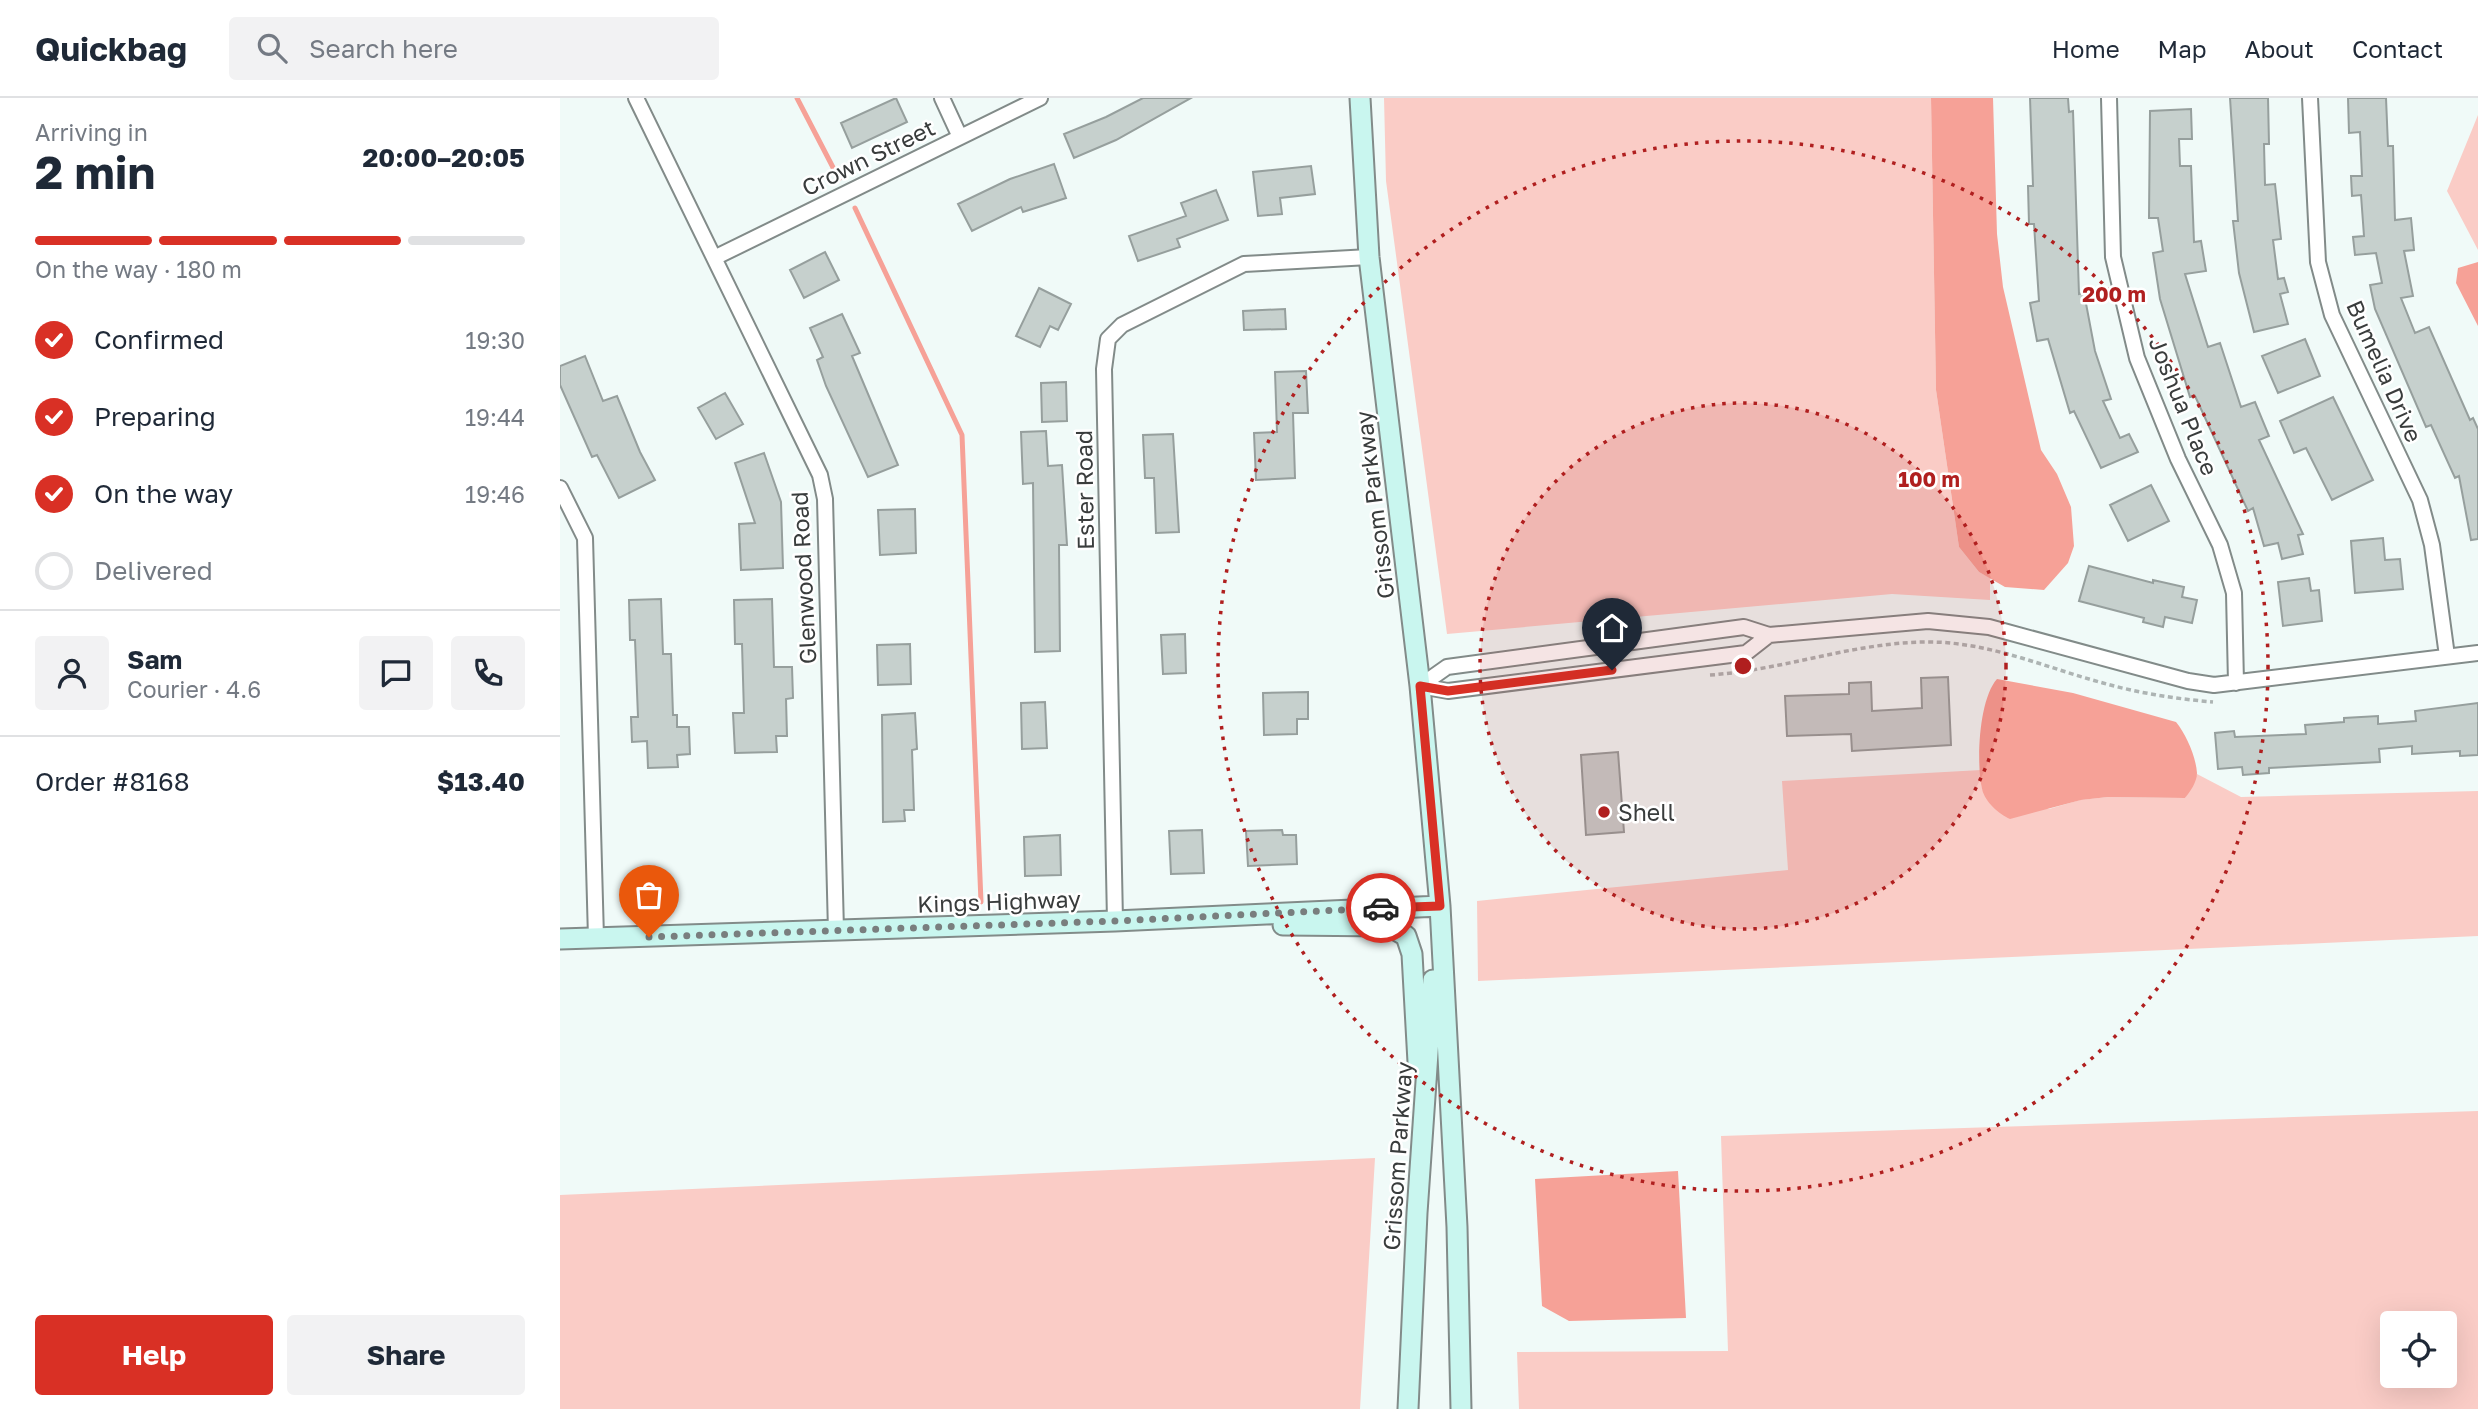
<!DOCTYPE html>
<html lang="en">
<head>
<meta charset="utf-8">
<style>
	:root { --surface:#fff; --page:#f2f2f3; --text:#1f2937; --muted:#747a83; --line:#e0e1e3; --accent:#d93025 }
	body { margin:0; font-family:"Golos Text",sans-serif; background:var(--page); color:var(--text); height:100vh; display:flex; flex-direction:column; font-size:26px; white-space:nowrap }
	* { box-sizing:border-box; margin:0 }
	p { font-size:23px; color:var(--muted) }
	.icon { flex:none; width:38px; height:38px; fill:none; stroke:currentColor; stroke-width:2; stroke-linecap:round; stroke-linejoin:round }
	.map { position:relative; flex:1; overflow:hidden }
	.side { display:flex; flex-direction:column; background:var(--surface); width:560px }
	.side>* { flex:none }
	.fabs { position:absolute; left:1820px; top:1213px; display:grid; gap:14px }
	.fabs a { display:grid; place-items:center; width:77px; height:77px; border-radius:7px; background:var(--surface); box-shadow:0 7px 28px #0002; font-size:35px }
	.pin { position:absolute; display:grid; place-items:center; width:60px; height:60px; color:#fff; margin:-72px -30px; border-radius:50% 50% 50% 0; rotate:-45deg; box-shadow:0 0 7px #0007 }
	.pin .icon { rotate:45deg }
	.courier { position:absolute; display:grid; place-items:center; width:70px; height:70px; margin:-35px; border:5px solid #d93025; border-radius:50%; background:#fff; color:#222; box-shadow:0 2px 9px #0007 }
	.headline em { font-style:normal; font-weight:700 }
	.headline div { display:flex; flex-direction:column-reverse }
	.headline { display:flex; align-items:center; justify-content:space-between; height:119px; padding:0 35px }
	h1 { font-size:46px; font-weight:700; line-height:52px }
	.bar { display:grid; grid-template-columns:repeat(4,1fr); gap:10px 7px; align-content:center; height:84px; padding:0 35px }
	.bar i { height:9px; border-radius:5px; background:var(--line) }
	.bar .selected { background:var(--accent) }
	.bar p { grid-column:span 4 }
	.line { display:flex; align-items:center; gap:18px; padding:0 35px; border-top:2px solid var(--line) }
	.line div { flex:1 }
	.round { display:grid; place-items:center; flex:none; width:74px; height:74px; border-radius:7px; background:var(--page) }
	ol { padding:0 35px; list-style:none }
	li { display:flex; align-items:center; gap:21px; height:77px }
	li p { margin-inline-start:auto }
	li .icon { padding:7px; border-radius:50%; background:var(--accent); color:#fff; stroke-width:4 }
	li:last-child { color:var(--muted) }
	li i { width:38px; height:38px; border:4px solid var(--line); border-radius:50% }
	.cta { display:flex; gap:14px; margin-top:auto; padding:14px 35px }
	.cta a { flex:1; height:80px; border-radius:7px; background:var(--accent); color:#fff; font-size:28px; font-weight:700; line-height:80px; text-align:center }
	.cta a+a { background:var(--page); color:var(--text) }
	header { display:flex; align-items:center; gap:42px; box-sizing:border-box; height:98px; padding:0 35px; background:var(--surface); border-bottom:2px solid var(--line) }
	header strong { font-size:33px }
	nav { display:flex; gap:38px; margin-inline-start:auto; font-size:24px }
	.search { width:490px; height:63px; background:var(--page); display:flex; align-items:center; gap:18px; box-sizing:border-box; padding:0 24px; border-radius:7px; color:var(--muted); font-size:26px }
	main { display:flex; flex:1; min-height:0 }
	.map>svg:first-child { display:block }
</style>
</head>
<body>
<header>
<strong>Quickbag</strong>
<div class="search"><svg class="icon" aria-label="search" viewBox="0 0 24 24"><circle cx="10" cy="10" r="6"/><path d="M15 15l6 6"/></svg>Search here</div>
<nav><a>Home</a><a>Map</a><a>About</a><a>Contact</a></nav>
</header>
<main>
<section class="side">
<div class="headline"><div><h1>2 min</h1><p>Arriving in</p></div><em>20:00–20:05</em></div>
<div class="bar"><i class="selected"></i><i class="selected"></i><i class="selected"></i><i></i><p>On the way · 180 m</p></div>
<ol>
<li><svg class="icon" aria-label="check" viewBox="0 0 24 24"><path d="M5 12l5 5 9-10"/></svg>Confirmed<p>19:30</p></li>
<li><svg class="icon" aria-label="check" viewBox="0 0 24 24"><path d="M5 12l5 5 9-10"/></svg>Preparing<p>19:44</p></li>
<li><svg class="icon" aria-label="check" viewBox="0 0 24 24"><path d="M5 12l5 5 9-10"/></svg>On the way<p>19:46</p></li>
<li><i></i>Delivered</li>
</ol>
<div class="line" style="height:126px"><a class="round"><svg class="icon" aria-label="person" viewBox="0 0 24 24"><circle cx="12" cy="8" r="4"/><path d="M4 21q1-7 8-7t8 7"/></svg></a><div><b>Sam</b><p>Courier · 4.6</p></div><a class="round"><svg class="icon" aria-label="chat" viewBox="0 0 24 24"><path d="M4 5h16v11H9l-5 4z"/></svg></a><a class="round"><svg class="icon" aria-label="phone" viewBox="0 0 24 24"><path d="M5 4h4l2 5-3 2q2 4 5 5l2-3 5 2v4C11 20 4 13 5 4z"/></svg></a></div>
<div class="line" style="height:91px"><div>Order #8168</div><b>$13.40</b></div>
<div class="cta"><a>Help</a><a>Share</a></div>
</section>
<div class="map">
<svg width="1918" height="1311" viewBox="0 0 1918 1311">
	<rect width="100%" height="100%" fill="#f0faf8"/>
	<!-- green -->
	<path fill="#faccc6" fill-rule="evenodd" d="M824,0h547l5,292 23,157 20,25 11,6v22l-98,-6 -445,40 -61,-453z
		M1918,17v135l-31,-59z
		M1421,672l1,20 67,19 31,-9 28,-3 77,1 12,-24 44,23 237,-6v145l-1000,45 -1,-80 311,-31 -6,-89z
		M1918,1013v298h-959l-2,-57 211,-1 -7,-215zM1832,1225h53v53h-53z
		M815,1060l-15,251h-800v-214z"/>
	<!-- water -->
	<path fill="#f6a197" d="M1371,0h62l4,136 6,53 38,163 16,24 14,33 3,39 -6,17 -24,27 -39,-3 -26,-15 -20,-25 -23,-157z
		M1918,164v64l-22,-43 2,-15z
		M1437,581l76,14 103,29c10,12 20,35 21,51 0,9 -7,19 -12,25l-77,-1 -27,3 -71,19c-11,-5 -25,-17 -28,-30 -6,-27 -3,-90 15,-110z
		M1118,1073l8,147 -117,3 -27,-15 -7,-127z"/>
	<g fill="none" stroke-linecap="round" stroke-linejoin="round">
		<!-- stream -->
		<path stroke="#f6a197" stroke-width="5" d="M237,0l42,81
			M295,110l107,227 19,467"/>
	</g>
	<!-- building -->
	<path fill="#c6d0cd" stroke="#969f9d" stroke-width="2" d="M336,0l11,24 -55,26 -11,-25z
		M583,0h48l-75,42 -42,18 -10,-24 42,-17z
		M1470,0h38l1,14 4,-1 6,183 5,-1 11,58 16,48 -8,2 17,37 9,-4 9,18 -37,16 -27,-57 -4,2 -22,-74 -11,2 -7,-38 9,-2 -5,-77h-5l-1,-38h5z
		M1670,0h38l1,46h-5l1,41 10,-1 6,55 -8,1 5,39 6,-1 4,14 -8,2 8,30 -34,8 -15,-59 -6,-52h5z
		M1788,0h38l2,48h5l2,74 16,-2 3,32 -10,1 9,45 -12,2 14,35 14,-6 41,93 3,-2 5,11v110l-7,1 -12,-64 -4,2 -24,-53 -5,2 -51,-118 -5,-24 12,-2 -6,-30 -21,2 -2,-18 11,-1 -3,-41 -9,1 -1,-20h11l-2,-44 -11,1z
		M1631,11l1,30h-13l1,27h11l3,76 7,-1 5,30 -21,3 23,73 12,-4 21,64 14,-5 14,34 -10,4 44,94 -5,1 5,19 -21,5 -4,-16 -14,3 -11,-38 -5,3 -53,-115 -5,1 -30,-98 -7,-46 10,-2 -5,-33h-9l1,-107z
		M494,66l12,34 -43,14 -2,-5 -49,24 -14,-27 52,-25z
		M751,68l4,28 -35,4 2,16 -24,2 -5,-44z
		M656,92l12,30 -51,19 3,8 -42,14 -9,-25 57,-20 -5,-13z
		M265,154l14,28 -35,18 -14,-28z
		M479,190l32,16 -13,26 -8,-4 -10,21 -24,-11z
		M725,211l1,20 -42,1 -1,-19z
		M282,216l18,39 -8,3 46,109 -30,12 -42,-91 -9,-26 6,-3 -13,-29z
		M1745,241l15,37 -42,17 -16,-37z
		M25,258l18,45 14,-5 23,56 15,28 -36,18 -22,-43 -5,2 -32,-72v-19z
		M746,273l2,42h-15l2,65 -39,2 -2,-47 23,-1 -2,-60z
		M506,284l1,39 -25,1 -1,-39z
		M165,295l18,31 -27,15 -18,-31z
		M1773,299l40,83 -41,20 -26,-52 -12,5 -14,-32z
		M486,333l2,35 14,-1 5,80h-8l1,106 -25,1 -2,-169 -10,1 -2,-52z
		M613,336l6,98 -23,1 -2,-55h-9l-2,-43z
		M204,355l17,49 2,66 -42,2 -2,-46 16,-1 -20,-60z
		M1591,387l18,36 -41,20 -18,-36z
		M355,411l1,44 -36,2 -2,-45z
		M1823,440l2,22 15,-1 3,30 -48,4 -4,-52z
		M1529,468l64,17v-3l31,7 -2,10 15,3 -5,23 -27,-6 -2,10 -20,-5 1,-4 -65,-17z
		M1749,480l2,13 8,-1 3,31 -39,5 -5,-44z
		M101,501l2,55h8l2,61h4v12h12l1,27 -13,1 1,12 -30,1 -1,-27 -15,1 -1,-25h7l-3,-77h-5l-1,-40z
		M212,501l2,68h18l1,31 -7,1 1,37h-11l1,16 -42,1 -2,-40h11l-2,-69h-7l-1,-44z
		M625,536l1,39 -23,1 -2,-39z
		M350,546l1,40 -33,1 -1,-40z
		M1388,579l3,68 -99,6 -1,-17 -64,2 -2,-40 64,-2v-11l22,-1 1,29 50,-3 -1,-30z
		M748,594v27h-11v15l-33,1 -1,-42z
		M485,604l2,46 -25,1 -1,-46z
		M1918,605v52l-18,1v-5l-48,3v-8l-33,3 1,13 -111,6v5l-26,2 -1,-8 -24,2 -3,-36 19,-2 1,6 71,-3 -1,-9 39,-3v-4l34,-2v8l38,-3 -1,-10z
		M355,615l2,36 -5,1 2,60h-10l1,11 -22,1 -1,-107z
		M1058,654l6,80 -38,3 -5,-80z
		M642,732l2,43 -33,1 -2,-43z
		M722,732l1,5h13l1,29 -49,2 -2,-35z
		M500,737l1,40 -36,1 -1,-39z"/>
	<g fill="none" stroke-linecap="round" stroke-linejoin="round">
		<defs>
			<path id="lane" d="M1049,547l3,25"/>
			<path id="street" d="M76,0l184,377 5,24 11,432
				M382,0l18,39
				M1549,0l4,159 24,101 41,101 42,86 14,48 2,90
				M1750,0l8,164 14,53 88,185 12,45 15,111
				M156,159l324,-159
				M0,390l25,50 11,400
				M860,588l27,-19 297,-40 25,8 159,-14 61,6 199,54 26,4 264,-32
				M860,588l28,5 298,-38 23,-18
				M555,823l-11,-552 4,-30 14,-14 122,-61 125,-7"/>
			<path id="secondary" d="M800,0l9,159 51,429 20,220 17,321 4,182
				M723,827l106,1 17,10 6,18 6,108
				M0,841l555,-18 325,-15
				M848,1311l9,-196 16,-233"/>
		</defs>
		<!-- lane casing -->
		<use href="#lane" stroke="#828b89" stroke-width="10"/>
		<!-- street casing -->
		<use href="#street" stroke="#828b89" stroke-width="18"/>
		<!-- secondary casing -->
		<use href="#secondary" stroke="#828b89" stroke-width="23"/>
		<!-- path -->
		<path stroke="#adb4b3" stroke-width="3.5" stroke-dasharray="5 3.5" stroke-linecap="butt" d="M1150,577c75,-5 147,-34 222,-33 60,1 115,26 171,41 35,10 74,16 110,19"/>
		<!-- lane -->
		<use href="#lane" stroke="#fff" stroke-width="7"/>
		<!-- street -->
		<use href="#street" stroke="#fff" stroke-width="14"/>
		<!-- secondary -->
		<use href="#secondary" stroke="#c9f6ef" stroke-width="19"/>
	</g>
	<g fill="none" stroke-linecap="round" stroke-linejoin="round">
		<!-- done -->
		<path stroke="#797e7e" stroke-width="7" stroke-dasharray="0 12.6" d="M89,839l466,-16 266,-13"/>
		<!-- route -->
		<path stroke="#d93025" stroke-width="9" d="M821,810l59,-2 -20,-220 28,5 164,-21"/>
	</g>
	<!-- distance rings -->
	<circle cx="1183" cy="568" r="263" fill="#b01f1f" fill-opacity=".12"/>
	<g fill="none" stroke="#b01f1f" stroke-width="3.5" stroke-dasharray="3.5 7">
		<circle cx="1183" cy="568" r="263"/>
		<circle cx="1183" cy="568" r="525"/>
	</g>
	<!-- markers -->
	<circle fill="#b01f1f" stroke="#fff" stroke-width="2.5" cx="1044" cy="714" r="7"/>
	<g text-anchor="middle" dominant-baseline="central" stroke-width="5" stroke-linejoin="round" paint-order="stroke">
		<!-- street labels -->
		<g font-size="23" fill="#393c3c" stroke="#fff">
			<text transform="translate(308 59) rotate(-26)">Crown Street</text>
			<text transform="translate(1825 273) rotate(66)">Bumelia Drive</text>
			<text transform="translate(1624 308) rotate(68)">Joshua Place</text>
			<text transform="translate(524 392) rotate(-91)">Ester Road</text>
			<text transform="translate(814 407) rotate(-97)">Grissom Parkway</text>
			<text transform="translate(243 480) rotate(-93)">Glenwood Road</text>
			<text transform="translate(439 803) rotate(-2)">Kings Highway</text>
			<text transform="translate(837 1058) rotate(-86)">Grissom Parkway</text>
		</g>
		<!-- poi labels -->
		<g font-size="23" fill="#393c3c" stroke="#fff" text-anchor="start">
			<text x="1058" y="714">Shell</text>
		</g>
	</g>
	<circle cx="1183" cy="568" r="10" fill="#b01f1f" stroke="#fff" stroke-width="3.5"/>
	<g font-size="21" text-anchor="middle" font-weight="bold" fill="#b01f1f" stroke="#fff" stroke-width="5" stroke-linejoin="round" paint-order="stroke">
		<text x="1554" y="204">200 m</text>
		<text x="1369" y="389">100 m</text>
	</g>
</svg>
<div class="fabs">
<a><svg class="icon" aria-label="locate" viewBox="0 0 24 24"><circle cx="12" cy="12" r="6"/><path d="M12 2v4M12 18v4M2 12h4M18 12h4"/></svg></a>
</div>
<div class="pin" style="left:89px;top:839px;background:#ea580c"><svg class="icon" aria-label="bag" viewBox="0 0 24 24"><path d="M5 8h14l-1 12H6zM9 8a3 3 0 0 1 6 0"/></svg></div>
<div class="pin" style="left:1052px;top:572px;background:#1f2937"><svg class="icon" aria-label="home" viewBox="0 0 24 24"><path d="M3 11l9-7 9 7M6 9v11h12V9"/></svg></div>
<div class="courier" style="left:821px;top:810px"><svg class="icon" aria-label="car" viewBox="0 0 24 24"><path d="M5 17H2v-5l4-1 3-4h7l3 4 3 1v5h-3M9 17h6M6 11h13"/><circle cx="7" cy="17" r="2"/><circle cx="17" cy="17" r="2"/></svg></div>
</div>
</main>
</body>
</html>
